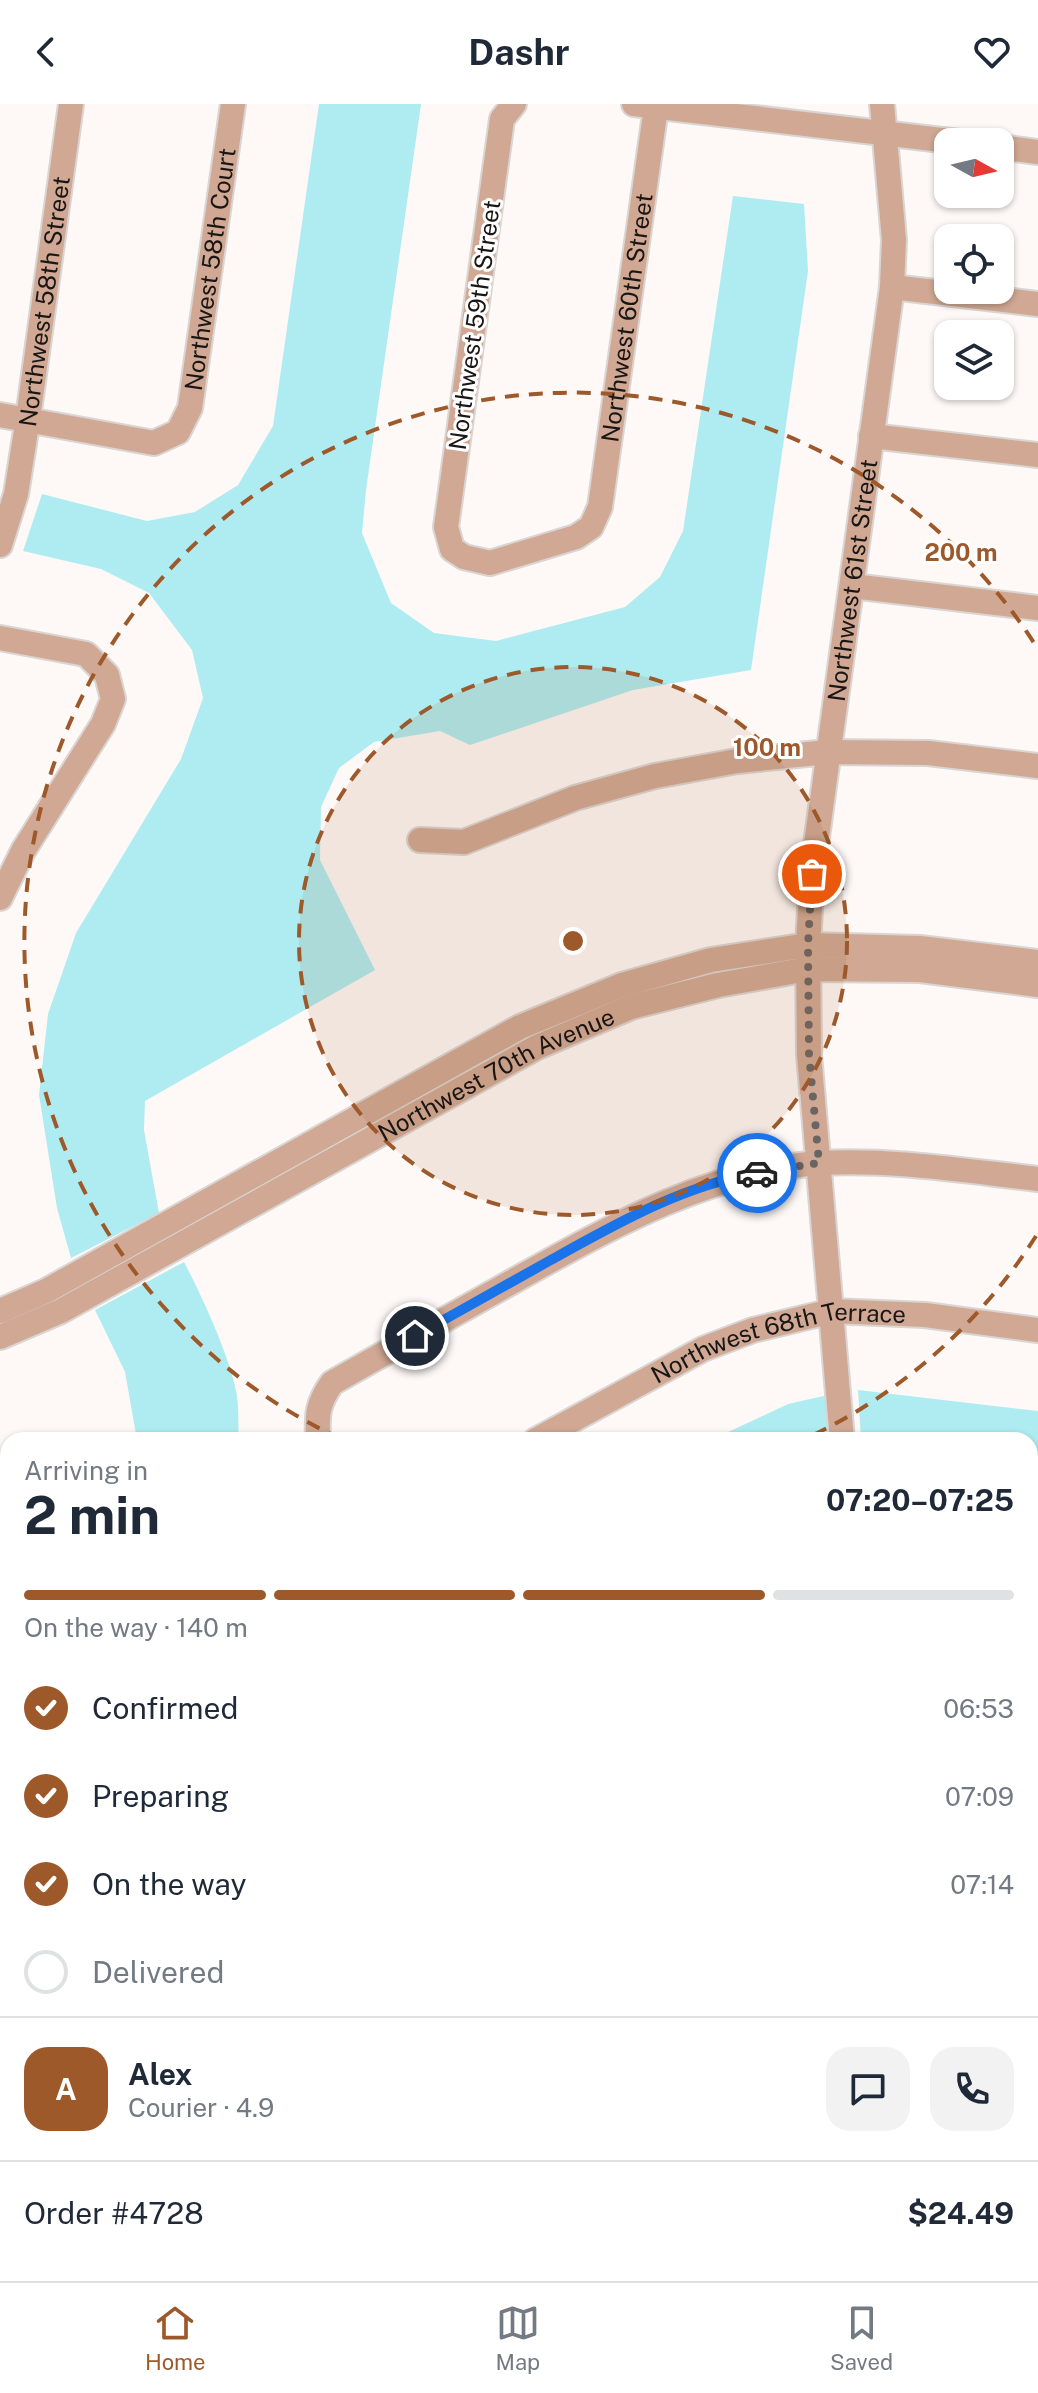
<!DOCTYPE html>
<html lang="en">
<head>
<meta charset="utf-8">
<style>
	:root { --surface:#fff; --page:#f2f2f3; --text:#1f2937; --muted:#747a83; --line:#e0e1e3; --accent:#9d592a }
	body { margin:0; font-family:"Public Sans",sans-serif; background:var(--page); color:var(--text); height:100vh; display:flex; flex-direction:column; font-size:30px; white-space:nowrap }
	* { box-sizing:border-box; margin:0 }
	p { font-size:26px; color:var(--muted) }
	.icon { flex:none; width:44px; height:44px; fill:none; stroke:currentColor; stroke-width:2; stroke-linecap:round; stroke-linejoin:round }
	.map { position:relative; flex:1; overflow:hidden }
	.sheet { position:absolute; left:0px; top:1328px; width:1038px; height:850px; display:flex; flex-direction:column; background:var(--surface); border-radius:24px 24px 0 0; box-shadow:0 2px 6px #0004 }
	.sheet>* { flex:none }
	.needle { width:52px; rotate:98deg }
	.buttons { position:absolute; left:934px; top:24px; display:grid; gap:16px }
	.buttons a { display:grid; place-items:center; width:80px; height:80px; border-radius:16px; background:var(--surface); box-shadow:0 2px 6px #0004; font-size:40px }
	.pin { position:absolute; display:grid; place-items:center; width:68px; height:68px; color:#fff; margin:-34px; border:4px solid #fff; border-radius:50%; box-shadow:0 2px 8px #0007 }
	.courier { position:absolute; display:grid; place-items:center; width:80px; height:80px; margin:-40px; border:6px solid #1a73e8; border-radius:50%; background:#fff; color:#222; box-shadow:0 2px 10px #0007 }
	.head em { font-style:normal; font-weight:700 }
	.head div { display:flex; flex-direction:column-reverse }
	.head { display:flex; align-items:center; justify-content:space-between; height:136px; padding:0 24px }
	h1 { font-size:52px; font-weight:700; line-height:60px }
	.bar { display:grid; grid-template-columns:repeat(4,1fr); gap:12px 8px; align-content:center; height:96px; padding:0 24px }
	.bar i { height:10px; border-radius:6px; background:var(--line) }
	.bar .selected { background:var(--accent) }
	.bar p { grid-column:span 4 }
	.line { display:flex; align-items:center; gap:20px; padding:0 24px; border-top:2px solid var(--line) }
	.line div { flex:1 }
	.round { display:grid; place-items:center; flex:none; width:84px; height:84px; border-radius:24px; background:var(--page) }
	ol { padding:0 24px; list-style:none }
	li { display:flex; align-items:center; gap:24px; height:88px }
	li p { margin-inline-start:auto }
	li .icon { padding:8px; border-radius:50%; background:var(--accent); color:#fff; stroke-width:4 }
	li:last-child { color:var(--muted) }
	li i { width:44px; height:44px; border:4px solid var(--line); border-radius:50% }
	header { display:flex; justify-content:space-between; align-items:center; height:104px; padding:0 24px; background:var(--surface); font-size:36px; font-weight:700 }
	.tab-bar { display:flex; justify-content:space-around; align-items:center; height:112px; border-top:2px solid var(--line); background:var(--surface); font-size:22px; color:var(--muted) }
	.tab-bar a { display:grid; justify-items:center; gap:4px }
	.tab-bar .selected { color:var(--accent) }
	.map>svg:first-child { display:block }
</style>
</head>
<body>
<header><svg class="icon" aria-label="back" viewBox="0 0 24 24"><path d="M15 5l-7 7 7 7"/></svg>Dashr<svg class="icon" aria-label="heart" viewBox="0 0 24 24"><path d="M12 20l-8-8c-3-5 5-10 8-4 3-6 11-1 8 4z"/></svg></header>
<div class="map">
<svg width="1038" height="2177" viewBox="0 0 1038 2177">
	<rect width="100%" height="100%" fill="#fef9f7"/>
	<!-- water -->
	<path fill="#aeecf1" d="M319,0h102l-55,386 -4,43 29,70 43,30 62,8 129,-34 35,-30 23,-46 50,-335 71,8 4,67 -57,399 -118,20 -163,55 -30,-14 -66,11 -35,26 -18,39 -1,53 55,110 -230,131 -1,29 15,83 -88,45 -14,-50 -18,-113 9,-81 28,-81 105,-174 22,-61 -11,-48 -43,-57 -48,-24 -78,-18 19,-57 105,27 48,-9 43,-27 35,-59z
		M184,1158c18,34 47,97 53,134 2,15 1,30 2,44h-102l-12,-68 -30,-62z
		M858,1286l180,21v110l-8,-2v-79h-169z
		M828,1291l5,45h-122l77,-36z
		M8,1940v230h101l-4,7h-105v-225z
		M541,2170h163l-1,7h-104z"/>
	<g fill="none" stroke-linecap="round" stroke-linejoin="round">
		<defs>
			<g id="minor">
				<path id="s1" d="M514,0l-12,15 -56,408 6,22 12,8 26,6 86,-26 15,-10 9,-20 56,-400"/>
				<path d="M634,0l325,38"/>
				<path d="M1000,43l38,5"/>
				<path d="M892,183l146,17"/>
				<path id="s2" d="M0,311l154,28 24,-11 12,-24 43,-304"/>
				<path d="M871,332l167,19"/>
				<path id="s3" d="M0,441l16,-51 12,-76 43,-314"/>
				<path d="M852,482l186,22"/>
				<path d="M0,534l86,16 21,21 6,24 -10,25 -80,127 -23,47"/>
				<path d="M420,736l44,2 111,-44 80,-22 82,-15 91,-9 100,1 110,13"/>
				<path d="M0,1207l46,-20 474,-264 102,-42 89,-25 97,-15 112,3 118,14"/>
				<path id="s4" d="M0,1233l61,-26 476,-264 94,-40 87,-22 90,-16 112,1 118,15"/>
				<path d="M318,1336c-1,-25 -1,-36 14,-57 61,-35 123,-69 185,-104 95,-53 192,-108 303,-116 73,-4 146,8 218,16"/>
				<path id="s5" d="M536,1336l167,-91 50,-19 79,-19 93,4 113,15"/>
				<path id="s6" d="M842,1336l-33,-386 -1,-109 4,-71 80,-587 2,-47 -12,-136"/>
				<path d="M0,1485l8,1"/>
				<path d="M1030,1509l8,14"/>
				<path d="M1030,1627l8,-56"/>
				<path d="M0,1763l8,-48"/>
				<path d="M794,2177l1,-7"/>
				<path d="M953,2177l1,-7"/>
			</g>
		</defs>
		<!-- minor casing -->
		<use href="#minor" stroke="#d9d5d3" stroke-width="28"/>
		<!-- minor -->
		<use href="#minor" stroke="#d0a893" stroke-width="24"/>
	</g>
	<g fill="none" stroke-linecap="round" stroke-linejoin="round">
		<!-- done -->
		<path stroke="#696564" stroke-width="8" stroke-dasharray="0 14.4" d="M757,1069l62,-10 -10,-109 -1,-109 4,-71"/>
		<!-- route -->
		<path stroke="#1a73e8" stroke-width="10" d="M415,1232c44,-25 89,-50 134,-75 65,-36 134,-76 208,-88"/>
	</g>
	<!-- distance rings -->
	<circle cx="573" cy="837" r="274" fill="#9d592a" fill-opacity=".12"/>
	<g fill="none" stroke="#9d592a" stroke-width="4" stroke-dasharray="14 10">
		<circle cx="573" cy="837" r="274"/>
		<path d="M1036 1132A549 549 0 0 1 805 1335M341 1335A549 549 0 1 1 1036 542"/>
	</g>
	<g text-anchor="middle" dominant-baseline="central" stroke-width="6" stroke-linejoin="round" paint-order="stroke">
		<!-- street labels -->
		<g font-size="24" fill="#191615" stroke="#fff">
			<text stroke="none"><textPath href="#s2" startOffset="350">Northwest 58th Court</textPath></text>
			<text stroke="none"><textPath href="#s3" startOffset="248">Northwest 58th Street</textPath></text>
			<text stroke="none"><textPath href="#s1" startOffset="816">Northwest 60th Street</textPath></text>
			<text transform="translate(474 221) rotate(-82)">Northwest 59th Street</text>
			<text stroke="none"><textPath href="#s6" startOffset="864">Northwest 61st Street</textPath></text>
			<text stroke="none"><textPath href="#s4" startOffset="562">Northwest 70th Avenue</textPath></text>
			<text stroke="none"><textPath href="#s5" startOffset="266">Northwest 68th Terrace</textPath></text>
		</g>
	</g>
	<circle cx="573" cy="837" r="12" fill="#9d592a" stroke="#fff" stroke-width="4"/>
	<g font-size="24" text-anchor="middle" font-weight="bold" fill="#9d592a" stroke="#fff" stroke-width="6" stroke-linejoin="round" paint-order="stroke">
		<text x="961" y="457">200 m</text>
		<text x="767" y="652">100 m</text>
	</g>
</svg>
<div class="buttons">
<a><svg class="needle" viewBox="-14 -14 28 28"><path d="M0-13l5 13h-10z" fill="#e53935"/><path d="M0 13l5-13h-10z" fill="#747a83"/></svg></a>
<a><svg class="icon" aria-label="locate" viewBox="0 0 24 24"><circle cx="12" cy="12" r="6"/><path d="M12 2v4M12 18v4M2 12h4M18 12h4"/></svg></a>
<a><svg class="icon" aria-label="layers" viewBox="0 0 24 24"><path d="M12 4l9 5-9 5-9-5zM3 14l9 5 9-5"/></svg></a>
</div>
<div class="pin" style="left:812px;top:770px;background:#ea580c"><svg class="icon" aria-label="bag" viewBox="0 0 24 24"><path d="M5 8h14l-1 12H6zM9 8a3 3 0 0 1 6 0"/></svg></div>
<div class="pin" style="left:415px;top:1232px;background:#1f2937"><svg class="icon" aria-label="home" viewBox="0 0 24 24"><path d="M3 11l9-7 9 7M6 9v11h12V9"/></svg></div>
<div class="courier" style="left:757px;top:1069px"><svg class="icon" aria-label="car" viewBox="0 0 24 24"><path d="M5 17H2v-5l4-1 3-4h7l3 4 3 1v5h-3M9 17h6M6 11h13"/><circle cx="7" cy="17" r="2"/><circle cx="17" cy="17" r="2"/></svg></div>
<section class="sheet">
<div class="head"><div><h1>2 min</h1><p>Arriving in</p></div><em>07:20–07:25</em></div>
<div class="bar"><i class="selected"></i><i class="selected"></i><i class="selected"></i><i></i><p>On the way · 140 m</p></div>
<ol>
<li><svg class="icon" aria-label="check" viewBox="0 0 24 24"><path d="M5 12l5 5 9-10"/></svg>Confirmed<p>06:53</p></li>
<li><svg class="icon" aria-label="check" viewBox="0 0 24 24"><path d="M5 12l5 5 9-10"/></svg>Preparing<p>07:09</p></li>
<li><svg class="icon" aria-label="check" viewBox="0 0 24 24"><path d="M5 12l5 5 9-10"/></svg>On the way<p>07:14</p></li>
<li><i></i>Delivered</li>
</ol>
<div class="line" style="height:144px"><b class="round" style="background:var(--accent);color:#fff">A</b><div><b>Alex</b><p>Courier · 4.9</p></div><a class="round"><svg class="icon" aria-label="chat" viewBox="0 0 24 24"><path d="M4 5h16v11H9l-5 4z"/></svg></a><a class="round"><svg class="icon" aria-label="phone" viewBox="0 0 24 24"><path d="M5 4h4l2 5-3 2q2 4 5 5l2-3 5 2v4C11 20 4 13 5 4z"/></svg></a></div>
<div class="line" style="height:104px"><div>Order #4728</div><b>$24.49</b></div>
</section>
</div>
<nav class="tab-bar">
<a class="selected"><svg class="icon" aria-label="home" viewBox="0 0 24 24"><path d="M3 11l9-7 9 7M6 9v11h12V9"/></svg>Home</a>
<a><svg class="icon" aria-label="map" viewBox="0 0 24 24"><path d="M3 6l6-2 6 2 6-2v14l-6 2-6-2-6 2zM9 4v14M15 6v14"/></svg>Map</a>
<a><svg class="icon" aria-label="saved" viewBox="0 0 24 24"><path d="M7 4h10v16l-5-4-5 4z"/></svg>Saved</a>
</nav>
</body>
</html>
